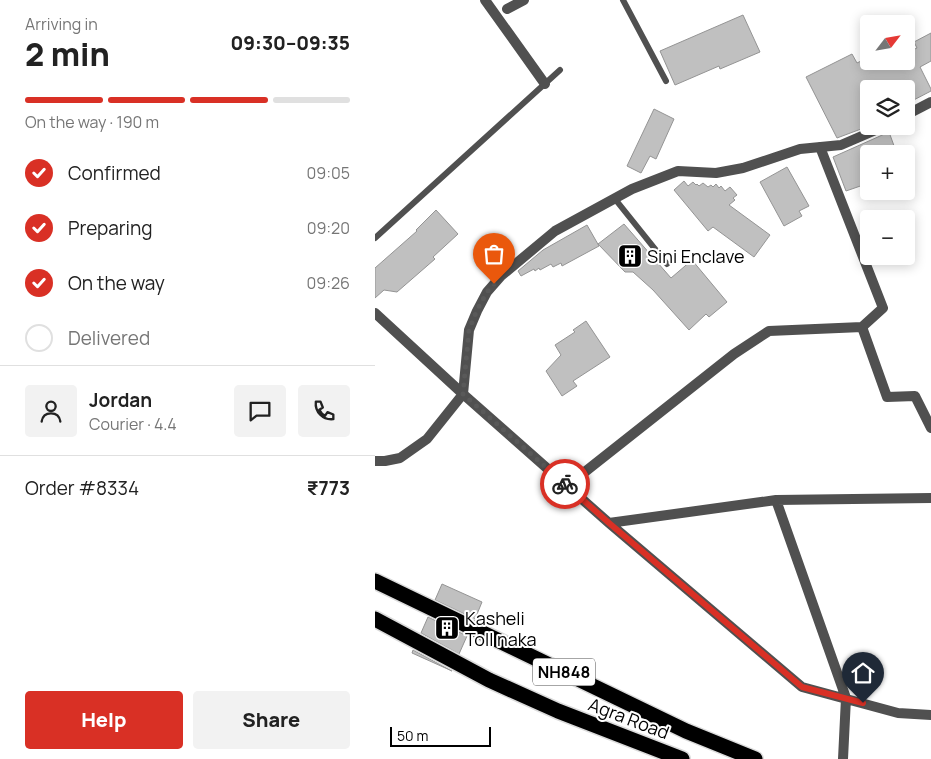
<!DOCTYPE html>
<html lang="en">
<head>
<meta charset="utf-8">
<style>
	:root { --surface:#fff; --page:#f2f2f2; --text:#222; --muted:#767676; --line:#e0e0e0; --accent:#d93025 }
	body { margin:0; font-family:Manrope,sans-serif; background:var(--page); color:var(--text); height:100vh; display:flex; flex-direction:column; font-size:19px; white-space:nowrap }
	* { box-sizing:border-box; margin:0 }
	p { font-size:16px; color:var(--muted) }
	.icon { flex:none; width:28px; height:28px; fill:none; stroke:currentColor; stroke-width:2; stroke-linecap:round; stroke-linejoin:round }
	.map { position:relative; flex:1; overflow:hidden }
	.side { display:flex; flex-direction:column; background:var(--surface); width:375px }
	.side>* { flex:none }
	.needle { width:32px; rotate:59deg }
	.buttons { position:absolute; left:485px; top:15px; display:grid; gap:10px }
	.buttons a { display:grid; place-items:center; width:55px; height:55px; border-radius:5px; background:var(--surface); box-shadow:0 2px 12px #0003; font-size:25px }
	.scale { position:absolute; left:15px; bottom:12px; width:101px; box-sizing:border-box; padding-left:5px; border:2px solid #000; border-top:0; font-size:14px; line-height:18px; white-space:nowrap; color:#000; -webkit-text-stroke:4px #fff; paint-order:stroke }
	.pin { position:absolute; display:grid; place-items:center; width:42px; height:42px; color:#fff; margin:-51px -21px; border-radius:50% 50% 50% 0; rotate:-45deg; box-shadow:0 0 5px #0007 }
	.pin .icon { rotate:45deg }
	.courier { position:absolute; display:grid; place-items:center; width:50px; height:50px; margin:-25px; border:4px solid #d93025; border-radius:50%; background:#fff; color:#222; box-shadow:0 1px 6px #0007 }
	.headline em { font-style:normal; font-weight:800 }
	.headline div { display:flex; flex-direction:column-reverse }
	.headline { display:flex; align-items:center; justify-content:space-between; height:85px; padding:0 25px }
	h1 { font-size:32px; font-weight:800; line-height:38px }
	.bar { display:grid; grid-template-columns:repeat(4,1fr); gap:8px 5px; align-content:center; height:60px; padding:0 25px }
	.bar i { height:6px; border-radius:4px; background:var(--line) }
	.bar .on { background:var(--accent) }
	.bar p { grid-column:span 4 }
	.line { display:flex; align-items:center; gap:12px; padding:0 25px; border-top:1px solid var(--line) }
	.line div { flex:1 }
	.round { display:grid; place-items:center; flex:none; width:52px; height:52px; border-radius:5px; background:var(--page) }
	ol { padding:0 25px; list-style:none }
	li { display:flex; align-items:center; gap:15px; height:55px }
	li p { margin-inline-start:auto }
	li .icon { padding:5px; border-radius:50%; background:var(--accent); color:#fff; stroke-width:4 }
	li:last-child { color:var(--muted) }
	li i { width:28px; height:28px; border:2px solid var(--line); border-radius:50% }
	.action { display:flex; gap:10px; margin-top:auto; padding:10px 25px }
	.action a { flex:1; height:58px; border-radius:5px; background:var(--accent); color:#fff; font-size:20px; font-weight:800; line-height:58px; text-align:center }
	.action a+a { background:var(--page); color:var(--text) }
	main { display:flex; flex:1; min-height:0 }
	.map>svg:first-child { display:block }
</style>
</head>
<body>
<main>
<section class="side">
<div class="headline"><div><h1>2 min</h1><p>Arriving in</p></div><em>09:30–09:35</em></div>
<div class="bar"><i class="on"></i><i class="on"></i><i class="on"></i><i></i><p>On the way · 190 m</p></div>
<ol>
<li><svg class="icon" aria-label="check" viewBox="0 0 24 24"><path d="M5 12l5 5 9-10"/></svg>Confirmed<p>09:05</p></li>
<li><svg class="icon" aria-label="check" viewBox="0 0 24 24"><path d="M5 12l5 5 9-10"/></svg>Preparing<p>09:20</p></li>
<li><svg class="icon" aria-label="check" viewBox="0 0 24 24"><path d="M5 12l5 5 9-10"/></svg>On the way<p>09:26</p></li>
<li><i></i>Delivered</li>
</ol>
<div class="line" style="height:90px"><a class="round"><svg class="icon" aria-label="person" viewBox="0 0 24 24"><circle cx="12" cy="8" r="4"/><path d="M4 21q1-7 8-7t8 7"/></svg></a><div><b>Jordan</b><p>Courier · 4.4</p></div><a class="round"><svg class="icon" aria-label="chat" viewBox="0 0 24 24"><path d="M4 5h16v11H9l-5 4z"/></svg></a><a class="round"><svg class="icon" aria-label="phone" viewBox="0 0 24 24"><path d="M5 4h4l2 5-3 2q2 4 5 5l2-3 5 2v4C11 20 4 13 5 4z"/></svg></a></div>
<div class="line" style="height:65px"><div>Order #8334</div><b>₹773</b></div>
<div class="action"><a>Help</a><a>Share</a></div>
</section>
<div class="map">
<svg width="556" height="759" viewBox="0 0 556 759">
	<rect width="100%" height="100%" fill="#fff"/>
	<!-- building -->
	<path fill="#c0c0c0" stroke="#949494" d="M368,15l17,37 -40,17 -1,-3 -44,19 -15,-34z
		M556,33v28l-11,6 11,22v2l-25,13v-15h-37v37l-32,12 -31,-61 46,-23 5,9 12,-6v4h37v-8l11,-5 -3,-6z
		M279,109l20,10 -18,40 -6,-3 -9,17 -14,-7z
		M514,132l8,22h-28v29l-23,8 -13,-34z
		M412,167l22,39 -10,5 3,5 -18,10 -24,-44z
		M309,181l4,5 5,-4 3,3 1,-1 2,2 4,-3 5,4 3,-2 2,2 3,-3 3,4 2,-2 4,5 5,-4 7,8 -4,3 2,2 -6,5 41,30 -16,22 -41,-30 -5,4 -34,-41z
		M61,210l22,24 -25,23 2,2 -38,33 -13,-2 -9,8v-30l42,-37 -1,-1z
		M249,224l47,54 21,-18 35,42 -18,15 -3,-3 -17,16 -36,-40 -20,-18h-8l-27,-28z
		M212,225l12,21 -37,20 -1,-3 -8,4 -2,-3 -11,6 -1,-2 -4,3 -1,-2 -13,7 -3,-5 25,-21z
		M211,321l24,36 -37,24 4,5 -15,10 -16,-25 15,-16 -6,-10 20,-13 -2,-2z
		M67,584l40,18 -7,17 -40,-19z
		M53,617l39,19 -8,18 -38,-21z
		M38,650l39,21 -40,-18z"/>
	<g fill="none" stroke-linecap="round" stroke-linejoin="round">
		<defs>
			<path id="highway" d="M0,581l311,150 69,28
				M0,619l114,61 69,31 124,48"/>
		</defs>
		<!-- highway casing -->
		<use href="#highway" stroke="#dbdbdb" stroke-width="18"/>
		<!-- lane -->
		<path stroke="#505050" stroke-width="6" d="M248,0l43,81
			M240,199l52,65
			M0,238l185,-168"/>
		<!-- street -->
		<path stroke="#505050" stroke-width="10" d="M110,0l60,84
			M132,9l17,-9
			M531,115l25,-13
			M510,126l-44,19 -41,4 -57,19 -27,5 -38,-2 -46,18 -77,42 -54,45 -14,16 -10,19 -8,19 -6,64 146,129 193,164 96,26 33,2
			M0,313l88,81 -36,45 -27,19 -15,3h-10
			M487,327l25,70 28,-1 16,32
			M192,486l167,-132 35,-23 93,-4 21,-19 -63,-161
			M401,500l70,198 -3,61
			M234,523l167,-23 155,-2"/>
		<!-- highway -->
		<use href="#highway" stroke="#000" stroke-width="15"/>
	</g>
	<g fill="none" stroke-linecap="round" stroke-linejoin="round">
		<!-- done -->
		<path stroke="#595959" stroke-width="5" stroke-dasharray="0 9" d="M119,284l-7,8 -10,18 -8,20 -6,64 102,90"/>
		<!-- route -->
		<path stroke="#d93025" stroke-width="6" d="M190,484l44,39 193,164 61,16"/>
	</g>
	<!-- icons -->
	<defs>
		<symbol id="building-square" viewBox="-11 -11 22 22"><rect x="-9" y="-9" width="18" height="18" rx="4" fill="#000" stroke="#fff"/><path d="M-4-6H4V6H1V3H-1V6H-4ZM-2.5-4.3h1.7v1.8h-1.7ZM.8-4.3h1.7v1.8H.8ZM-2.5-1h1.7V.8h-1.7ZM.8-1h1.7V.8H.8Z" fill="#fff"/></symbol>
	</defs>
	<g fill-rule="evenodd">
		<use href="#building-square" x="241" y="242" width="28" height="28"/>
		<use href="#building-square" x="58" y="614" width="28" height="28"/>
	</g>
	<g text-anchor="middle" dominant-baseline="central" stroke-width="4" stroke-linejoin="round" paint-order="stroke">
		<!-- shield labels -->
		<rect fill="#fff" stroke="#4c4c4c" stroke-width="1" x="158" y="658.5" width="62" height="27" rx="4"/>
		<g font-size="16" font-weight="bold" fill="#000">
			<text x="189" y="672">NH848</text>
		</g>
		<!-- poi labels -->
		<g font-size="18" fill="#000" stroke="#fff" text-anchor="start">
			<text x="272" y="256">Sini Enclave</text>
			<text x="90" y="618">Kasheli<tspan x="90" dy="21">Toll naka</tspan></text>
		</g>
		<!-- street labels -->
		<g font-size="18" fill="#000" stroke="#fff">
			<text transform="translate(254 718) rotate(21)">Agra Road</text>
		</g>
	</g>
</svg>
<div class="buttons">
<a><svg class="needle" viewBox="-14 -14 28 28"><path d="M0-13l5 13h-10z" fill="#e53935"/><path d="M0 13l5-13h-10z" fill="#767676"/></svg></a>
<a><svg class="icon" aria-label="layers" viewBox="0 0 24 24"><path d="M12 4l9 5-9 5-9-5zM3 14l9 5 9-5"/></svg></a>
<a>+</a>
<a>−</a>
</div>
<div class="scale">50 m</div>
<div class="pin" style="left:119px;top:284px;background:#ea580c"><svg class="icon" aria-label="bag" viewBox="0 0 24 24"><path d="M5 8h14l-1 12H6zM9 8a3 3 0 0 1 6 0"/></svg></div>
<div class="pin" style="left:488px;top:703px;background:#1f2937"><svg class="icon" aria-label="home" viewBox="0 0 24 24"><path d="M3 11l9-7 9 7M6 9v11h12V9"/></svg></div>
<div class="courier" style="left:190px;top:484px"><svg class="icon" aria-label="bike" viewBox="0 0 24 24"><circle cx="6" cy="16" r="4"/><circle cx="18" cy="16" r="4"/><path d="M6 16l4-8h5l3 8M10 8l3 8H6M13 5h3"/></svg></div>
</div>
</main>
</body>
</html>
